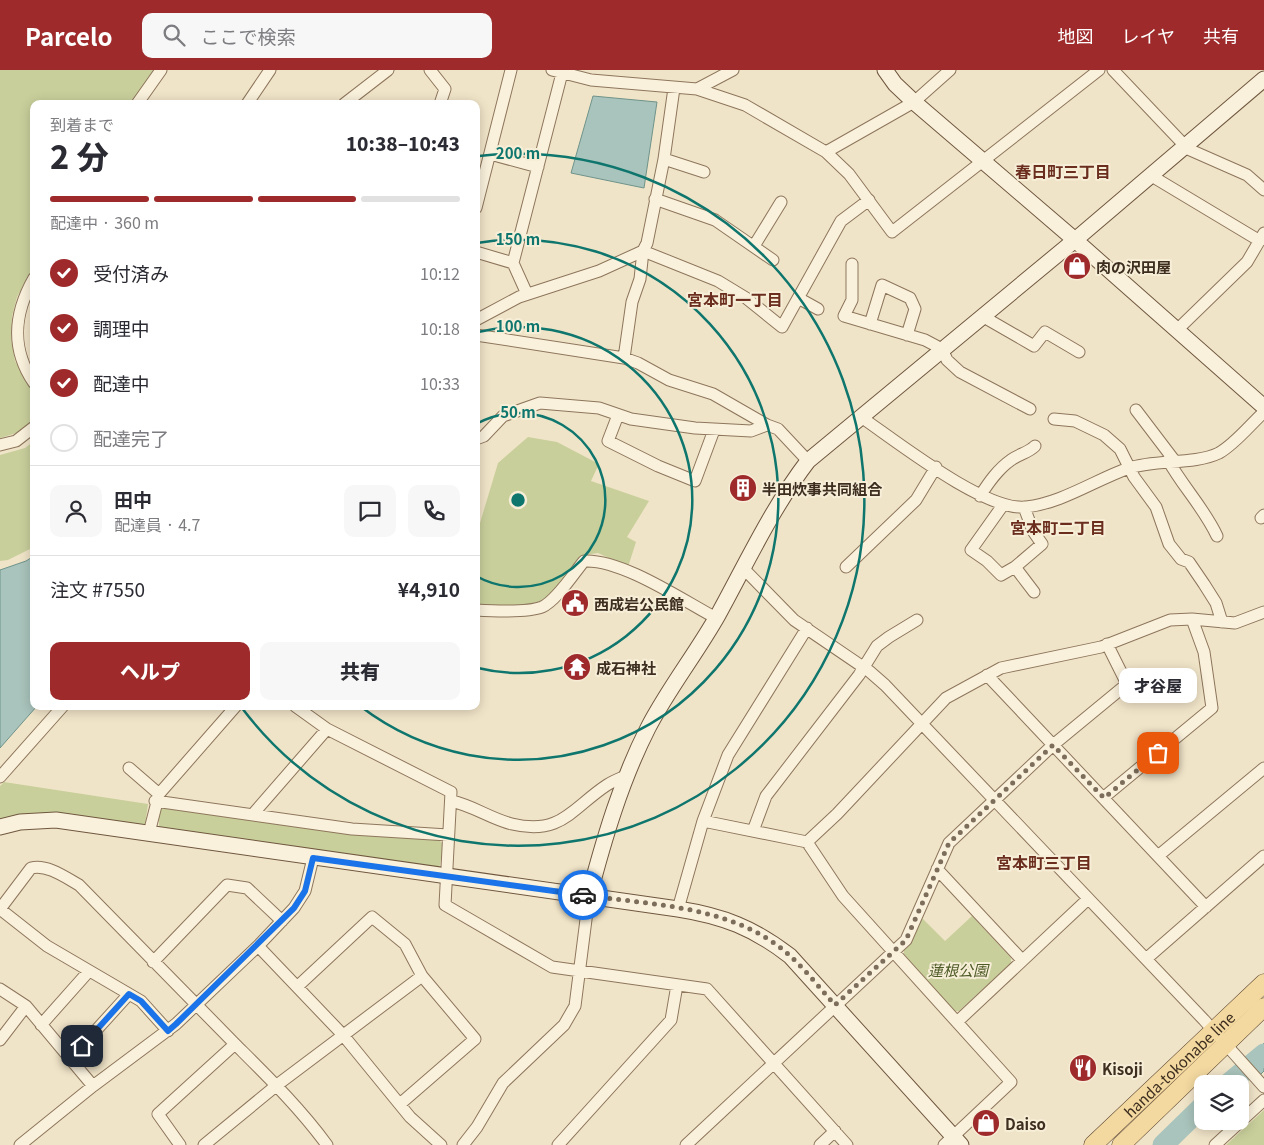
<!DOCTYPE html>
<html lang="ja">
<head>
<meta charset="utf-8">
<style>
	:root { --surface:#fff; --page:#f7f7f7; --text:#2b2b33; --muted:#7c7c81; --line:#e1e1e2; --accent:#9e2a2b }
	body { margin:0; font-family:Georgia,"Noto Sans JP",serif; background:var(--page); color:var(--text); height:100vh; display:flex; flex-direction:column; font-size:19px; white-space:nowrap }
	* { box-sizing:border-box; margin:0 }
	p { font-size:16px; color:var(--muted) }
	.icon { flex:none; width:28px; height:28px; fill:none; stroke:currentColor; stroke-width:2; stroke-linecap:round; stroke-linejoin:round }
	.map { position:relative; flex:1; overflow:hidden }
	.side { position:absolute; left:30px; top:30px; width:450px; height:610px; display:flex; flex-direction:column; background:var(--surface); border-radius:10px; box-shadow:0 2px 12px #0003 }
	.side>* { flex:none }
	.fabs { position:absolute; left:1194px; top:1005px; display:grid; gap:10px }
	.fabs a { display:grid; place-items:center; width:55px; height:55px; border-radius:10px; background:var(--surface); box-shadow:0 2px 12px #0003; font-size:25px }
	.pin { position:absolute; display:grid; place-items:center; width:42px; height:42px; color:#fff; margin:-21px; border-radius:10px; box-shadow:0 2px 8px #0006 }
	.courier { position:absolute; display:grid; place-items:center; width:50px; height:50px; margin:-25px; border:4px solid #1a73e8; border-radius:50%; background:#fff; color:#222; box-shadow:0 1px 6px #0007 }
	.bubble { position:absolute; height:35px; border-radius:10px; background:var(--surface); box-shadow:0 2px 12px #0003; font-size:16px; font-weight:800; line-height:35px; text-align:center }
	.headline em { font-style:normal; font-weight:800 }
	.headline div { display:flex; flex-direction:column-reverse }
	.headline { display:flex; align-items:center; justify-content:space-between; height:85px; padding:0 20px }
	h1 { font-size:32px; font-weight:800; line-height:38px }
	.bar { display:grid; grid-template-columns:repeat(4,1fr); gap:8px 5px; align-content:center; height:60px; padding:0 20px }
	.bar i { height:6px; border-radius:4px; background:var(--line) }
	.bar .current { background:var(--accent) }
	.bar p { grid-column:span 4 }
	.line { display:flex; align-items:center; gap:12px; padding:0 20px; border-top:1px solid var(--line) }
	.line div { flex:1 }
	.round { display:grid; place-items:center; flex:none; width:52px; height:52px; border-radius:10px; background:var(--page) }
	ol { padding:0 20px; list-style:none }
	li { display:flex; align-items:center; gap:15px; height:55px }
	li p { margin-inline-start:auto }
	li .icon { padding:5px; border-radius:50%; background:var(--accent); color:#fff; stroke-width:4 }
	li:last-child { color:var(--muted) }
	li i { width:28px; height:28px; border:2px solid var(--line); border-radius:50% }
	.action { display:flex; gap:10px; margin-top:auto; padding:10px 20px }
	.action a { flex:1; height:58px; border-radius:10px; background:var(--accent); color:#fff; font-size:20px; font-weight:800; line-height:58px; text-align:center }
	.action a+a { background:var(--page); color:var(--text) }
	header { display:flex; align-items:center; gap:30px; box-sizing:border-box; height:70px; padding:0 25px; background:var(--accent); color:#fff }
	header strong { font-size:24px }
	nav { display:flex; gap:28px; margin-inline-start:auto; font-size:18px }
	.search { width:350px; height:45px; background:var(--page); display:flex; align-items:center; gap:12px; box-sizing:border-box; padding:0 18px; border-radius:10px; color:var(--muted); font-size:19px }
	.map>svg:first-child { display:block }
</style>
</head>
<body>
<header>
<strong>Parcelo</strong>
<div class="search"><svg class="icon" aria-label="search" viewBox="0 0 24 24"><circle cx="10" cy="10" r="6"/><path d="M15 15l6 6"/></svg>ここで検索</div>
<nav><a>地図</a><a>レイヤ</a><a>共有</a></nav>
</header>
<div class="map">
<svg width="1264" height="1075" viewBox="0 0 1264 1075">
	<rect width="100%" height="100%" fill="#f0e4c8"/>
	<!-- green -->
	<path fill="#c9cf9b" d="M0,0h155l-24,34h-97v161l-17,32 -5,19 -1,23 4,22 19,31v26l-14,14 -20,6z
		M528,367l29,5 42,22 -8,17 58,20 -22,36 9,5 -8,25 -30,-14 -18,3c-9,11 -29,42 -42,46 -18,6 -43,3 -62,2v-81h4l18,-60z
		M34,371v106l-26,13 -8,1v-106l25,-7z
		M4,712l144,22 -3,21 -72,-10 -73,5v-34z
		M161,738l192,27 86,5 4,4 -3,21 -2,3 -279,-40v-18z
		M972,846l39,42v5l-52,48h-5l-50,-57v-5l7,-6 11,-25 23,23z
		M1264,1040v35h-38z"/>
	<!-- water -->
	<path fill="#a9c4bc" stroke="#6f938a" d="M593,26l64,6 -13,86 -73,-15z
		M34,486v150h3l-37,42v-178l26,-9z
		M1264,973v28l-4,4 -13,-15z"/>
	<g fill="none" stroke-linecap="round" stroke-linejoin="round">
		<!-- river -->
		<path stroke="#a9c4bc" stroke-width="21" d="M1228,1014l36,-30
			M1163,1075l39,-38"/>
		<defs>
			<path id="street" d="M430,0l15,19 -5,15
				M552,0l39,10 106,9 48,16 81,47 23,22 43,58 207,-162
				M1113,0l75,79 59,26 17,15
				M697,19l36,-19
				M137,34l24,-34
				M247,34l23,-34
				M344,34l44,-34
				M826,82l88,-50 36,-32
				M490,84l48,13
				M664,89l40,13
				M1150,105l110,66
				M655,129l60,21 58,40
				M476,138l35,-138
				M754,176l27,-44
				M476,182l37,11 49,-190
				M513,193l14,31
				M852,194v36l-8,16 81,24 17,9 5,11 13,12 70,37
				M34,208c-20,35 -24,70 0,105
				M800,229l18,10
				M982,246l52,30 11,-14 34,20
				M476,250l43,-23 80,-26 44,-20 75,30 28,17 36,29 59,-106 28,-21
				M870,254l12,-39 28,13 5,11 -8,26
				M1177,260l70,-68 17,-29
				M476,265l148,23 14,5 31,17 44,14 54,31 11,4 30,32
				M624,288l8,-56 8,-23 3,-28 4,-8 17,-84 10,-71
				M1136,340l38,50
				M618,345l-10,26 50,25 37,15 19,-51
				M861,347c35,24 125,95 165,90 36,-4 69,-27 103,-39 27,-9 65,-3 90,-15 16,-9 31,-28 45,-41
				M1054,349l21,2 29,14 16,14 14,28 22,30 13,37 12,15 8,3 15,22 12,19 6,19
				M476,369l8,-3 19,-20 37,-13 59,5 32,11 64,9 56,3 16,-6
				M0,375l16,-4 18,-14
				M1168,390c15,27 36,48 49,76
				M980,426c9,-14 18,-27 31,-36 8,-6 17,-7 24,-14
				M1003,435l-32,45 16,11 14,14 14,-8 27,-23 -9,-13 -9,-24
				M1261,448l3,-3
				M846,497l70,-67 20,-33
				M1015,497l19,25
				M743,498l51,52 75,51 16,14 319,335 60,67
				M476,540c17,1 51,3 66,-3 14,-6 32,-34 42,-46 38,-2 98,39 132,57
				M987,605l219,232
				M295,636l32,23 124,63 -6,113 107,62 155,22 140,156
				M129,698l30,26
				M0,707l63,-71
				M1103,728l109,-90 -8,-56 -12,-33
				M155,731l197,28 96,6
				M451,731c21,4 40,18 61,23 49,12 60,-16 95,-39 6,-4 14,-7 21,-10
				M253,744l74,-85
				M703,751l104,21 30,-28 109,-116 55,-30 100,-21 69,-27 22,-1 43,4 29,-11
				M753,761l13,-35 93,-121 18,-29 12,-9 28,-17
				M149,763l10,-39 77,-88
				M807,772l36,54 168,186 -67,63
				M1158,786l106,-88
				M937,799l85,91
				M0,839l31,-41c16,-4 34,9 48,17l156,159c33,33 64,63 92,101
				M0,839l47,37 94,55 27,30
				M678,839l25,-88 25,-66 79,-127
				M258,876l85,89 67,82 31,28
				M1146,889l118,-103
				M153,892l74,-77 20,3 35,33
				M298,916l74,-69 33,27 17,32 53,63 -75,65
				M0,919l26,17 67,80
				M957,952l131,-123
				M41,955l48,-54
				M0,970l26,-34
				M70,989l59,-65
				M20,1075l73,-59 83,-62 82,-78 36,-38 11,-17 8,-33
				M180,1075l-22,-31 77,-70
				M204,1075l73,-60 145,-109
				M463,1075l14,-18 26,-44 61,-58 11,-19 14,-110
				M558,1075l113,-125 6,-35
				M686,1075l220,-205 43,-97 104,-98 74,-61 -20,-40
				M820,1075l15,-14
				M1215,1075l49,-45"/>
			<path id="secondary" d="M885,0l10,14 19,18 161,138 189,167
				M0,757l20,-5 36,-2 622,89c45,7 76,19 112,47l171,189
				M589,826c15,-57 32,-115 59,-168 20,-39 48,-74 70,-113 28,-51 54,-107 90,-154l267,-221 189,-161"/>
			<g id="primary">
				<path id="s1" d="M1093,1075l171,-162"/>
				<path d="M1121,1075l143,-138"/>
			</g>
		</defs>
		<!-- street casing -->
		<use href="#street" stroke="#8d765c" stroke-width="13"/>
		<!-- secondary casing -->
		<use href="#secondary" stroke="#6f573f" stroke-width="17"/>
		<!-- primary casing -->
		<use href="#primary" stroke="#5b4430" stroke-width="19"/>
		<!-- street -->
		<use href="#street" stroke="#faf1dc" stroke-width="11"/>
		<!-- secondary -->
		<use href="#secondary" stroke="#faf1dc" stroke-width="15"/>
		<!-- primary -->
		<use href="#primary" stroke="#f3d9a0" stroke-width="18"/>
	</g>
	<g fill="none" stroke-linecap="round" stroke-linejoin="round">
		<!-- done -->
		<path stroke="#7c6e5b" stroke-width="5" stroke-dasharray="0 9" d="M583,825c61,9 134,10 188,46 25,16 44,42 64,64l71,-65 43,-97 104,-98 51,53 54,-45"/>
		<!-- route -->
		<path stroke="#1a73e8" stroke-width="6" d="M82,976l47,-52 12,7 27,30 8,-7 118,-116 11,-17 8,-33 270,37"/>
	</g>
	<!-- distance rings -->
	<g fill="none" stroke="#0f766e" stroke-width="2.5">
		<path d="M476 354A87 87 0 1 1 476 506"/>
		<path d="M478 262A173 173 0 1 1 478 598"/>
		<path d="M477 173A260 260 0 1 1 360 636"/>
		<path d="M479 86A346 346 0 1 1 242 638"/>
	</g>
	<!-- icons -->
	<defs>
		<symbol id="shop-disc" viewBox="-11 -11 22 22"><circle r="9.5" fill="#9e2a2b" stroke="#f7eed8"/><path d="M-5-2.5h2.3a2.7 3.5 0 0 1 5.4 0H5L5.5 6h-11ZM-1.5-2.5h3a1.5 2.3 0 0 0-3 0Z" fill="#fff"/></symbol>
		<symbol id="building-disc" viewBox="-11 -11 22 22"><circle r="9.5" fill="#9e2a2b" stroke="#f7eed8"/><path d="M-4-6H4V6H1V3H-1V6H-4ZM-2.5-4.3h1.7v1.8h-1.7ZM.8-4.3h1.7v1.8H.8ZM-2.5-1h1.7V.8h-1.7ZM.8-1h1.7V.8H.8Z" fill="#fff"/></symbol>
		<symbol id="civic-disc" viewBox="-11 -11 22 22"><circle r="9.5" fill="#9e2a2b" stroke="#f7eed8"/><path d="M-.6-6.5H3V-4.5H.6V-3L4-1V1h2V6H-6V1h2V-1L-.6-3ZM-1.2 2.5V6h2.4V2.5Z" fill="#fff"/></symbol>
		<symbol id="temple-disc" viewBox="-11 -11 22 22"><circle r="9.5" fill="#9e2a2b" stroke="#f7eed8"/><path d="M0-6L5-2H3V0L6.5 2.5H4V6H1.5V3h-3V6H-4V2.5H-6.5L-3 0V-2H-5Z" fill="#fff"/></symbol>
		<symbol id="restaurant-disc" viewBox="-11 -11 22 22"><circle r="9.5" fill="#9e2a2b" stroke="#f7eed8"/><path d="M-5-6h1v4h1v-4h1v4h1v-4h1v5L-1.5 .5V6h-2V.5L-5-1ZM5-6V6H3V1.5H1.5Q1.5-4 5-6Z" fill="#fff"/></symbol>
	</defs>
	<g fill-rule="evenodd">
		<use href="#shop-disc" x="1061" y="180" width="32" height="32"/>
		<use href="#building-disc" x="727" y="402" width="32" height="32"/>
		<use href="#civic-disc" x="559" y="517" width="32" height="32"/>
		<use href="#temple-disc" x="561" y="581" width="32" height="32"/>
		<use href="#restaurant-disc" x="1067" y="982" width="32" height="32"/>
		<use href="#shop-disc" x="970" y="1037" width="32" height="32"/>
	</g>
	<g text-anchor="middle" dominant-baseline="central" stroke-width="4" stroke-linejoin="round" paint-order="stroke">
		<!-- poi labels -->
		<g font-size="15" font-weight="bold" fill="#3d2e20" stroke="#f7eed8" text-anchor="start">
			<text x="1096" y="196">肉の沢田屋</text>
			<text x="762" y="418">半田炊事共同組合</text>
			<text x="594" y="533">西成岩公民館</text>
			<text x="596" y="597">成石神社</text>
			<text x="1102" y="998">Kisoji</text>
			<text x="1005" y="1053">Daiso</text>
		</g>
		<!-- park labels -->
		<g font-size="15" font-style="italic" fill="#4d5a26" stroke="#f7eed8">
			<text x="958" y="899">蓮根公園</text>
		</g>
		<!-- street labels -->
		<g font-size="15" fill="#3d2e20" stroke="#f7eed8">
			<text stroke="none"><textPath href="#s1" startOffset="118">handa-tokonabe line</textPath></text>
		</g>
		<!-- neighbourhood labels -->
		<g font-size="16" font-weight="bold" fill="#6b2e1e" stroke="#f7eed8">
			<text x="1063" y="101">春日町三丁目</text>
			<text x="735" y="229">宮本町一丁目</text>
			<text x="1058" y="457">宮本町二丁目</text>
			<text x="1044" y="792">宮本町三丁目</text>
		</g>
	</g>
	<circle cx="518" cy="430" r="8" fill="#0f766e" stroke="#f7eed8" stroke-width="2.5"/>
	<g font-size="15" text-anchor="middle" font-weight="bold" fill="#0f766e" stroke="#f7eed8" stroke-width="4" stroke-linejoin="round" paint-order="stroke">
		<text x="518" y="89">200 m</text>
		<text x="518" y="175">150 m</text>
		<text x="518" y="262">100 m</text>
		<text x="518" y="348">50 m</text>
	</g>
</svg>
<div class="fabs">
<a><svg class="icon" aria-label="layers" viewBox="0 0 24 24"><path d="M12 4l9 5-9 5-9-5zM3 14l9 5 9-5"/></svg></a>
</div>
<div class="pin" style="left:1158px;top:683px;background:#ea580c"><svg class="icon" aria-label="bag" viewBox="0 0 24 24"><path d="M5 8h14l-1 12H6zM9 8a3 3 0 0 1 6 0"/></svg></div>
<div class="pin" style="left:82px;top:976px;background:#1f2937"><svg class="icon" aria-label="home" viewBox="0 0 24 24"><path d="M3 11l9-7 9 7M6 9v11h12V9"/></svg></div>
<div class="courier" style="left:583px;top:825px"><svg class="icon" aria-label="car" viewBox="0 0 24 24"><path d="M5 17H2v-5l4-1 3-4h7l3 4 3 1v5h-3M9 17h6M6 11h13"/><circle cx="7" cy="17" r="2"/><circle cx="17" cy="17" r="2"/></svg></div>
<div class="bubble" style="left:1119px;top:598px;width:78px">才谷屋</div>
<section class="side">
<div class="headline"><div><h1>2 分</h1><p>到着まで</p></div><em>10:38–10:43</em></div>
<div class="bar"><i class="current"></i><i class="current"></i><i class="current"></i><i></i><p>配達中 · 360 m</p></div>
<ol>
<li><svg class="icon" aria-label="check" viewBox="0 0 24 24"><path d="M5 12l5 5 9-10"/></svg>受付済み<p>10:12</p></li>
<li><svg class="icon" aria-label="check" viewBox="0 0 24 24"><path d="M5 12l5 5 9-10"/></svg>調理中<p>10:18</p></li>
<li><svg class="icon" aria-label="check" viewBox="0 0 24 24"><path d="M5 12l5 5 9-10"/></svg>配達中<p>10:33</p></li>
<li><i></i>配達完了</li>
</ol>
<div class="line" style="height:90px"><a class="round"><svg class="icon" aria-label="person" viewBox="0 0 24 24"><circle cx="12" cy="8" r="4"/><path d="M4 21q1-7 8-7t8 7"/></svg></a><div><b>田中</b><p>配達員 · 4.7</p></div><a class="round"><svg class="icon" aria-label="chat" viewBox="0 0 24 24"><path d="M4 5h16v11H9l-5 4z"/></svg></a><a class="round"><svg class="icon" aria-label="phone" viewBox="0 0 24 24"><path d="M5 4h4l2 5-3 2q2 4 5 5l2-3 5 2v4C11 20 4 13 5 4z"/></svg></a></div>
<div class="line" style="height:65px"><div>注文 #7550</div><b>¥4,910</b></div>
<div class="action"><a>ヘルプ</a><a>共有</a></div>
</section>
</div>
</body>
</html>
